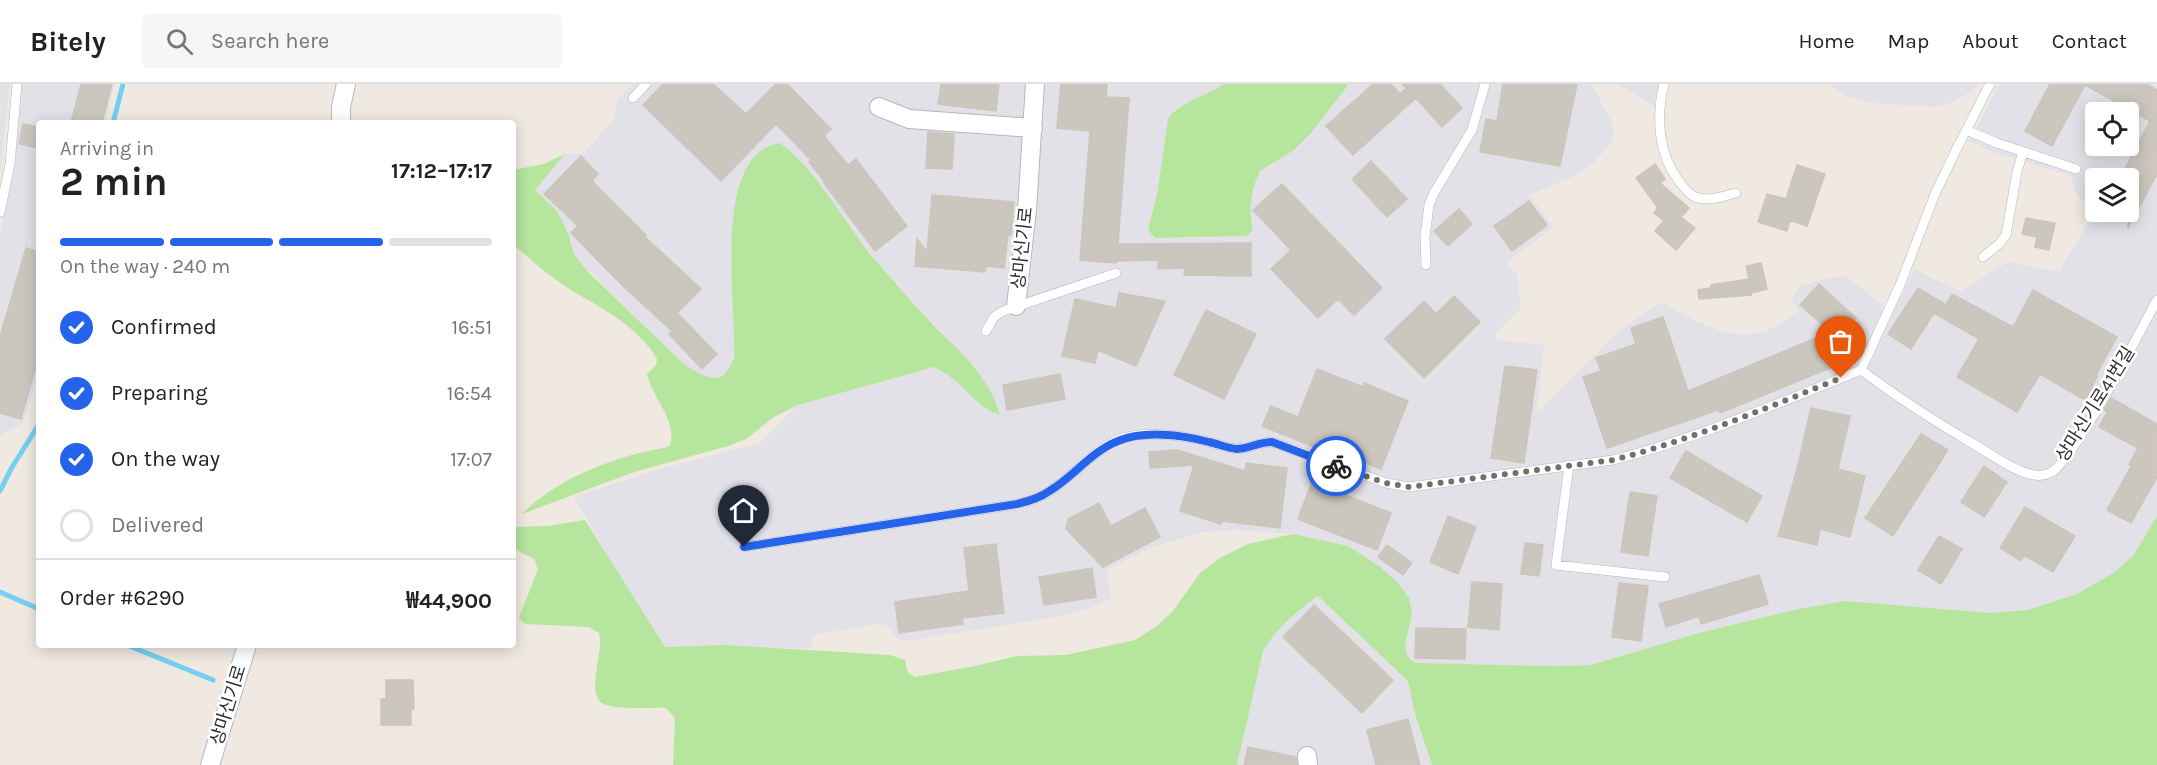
<!DOCTYPE html>
<html lang="en">
<head>
<meta charset="utf-8">
<style>
	:root { --surface:#fff; --page:#f6f6f6; --text:#222; --muted:#767676; --line:#e0e0e0; --accent:#2563eb }
	body { margin:0; font-family:Karla,"Noto Sans KR",sans-serif; background:var(--page); color:var(--text); height:100vh; display:flex; flex-direction:column; font-size:22px; white-space:nowrap }
	* { box-sizing:border-box; margin:0 }
	p { font-size:20px; color:var(--muted) }
	.icon { flex:none; width:33px; height:33px; fill:none; stroke:currentColor; stroke-width:2; stroke-linecap:round; stroke-linejoin:round }
	.map { position:relative; flex:1; overflow:hidden }
	.drawer { position:absolute; left:36px; top:36px; width:480px; height:528px; display:flex; flex-direction:column; background:var(--surface); border-radius:6px; box-shadow:0 3px 15px #0003 }
	.drawer>* { flex:none }
	.tools { position:absolute; left:2085px; top:18px; display:grid; gap:12px }
	.tools a { display:grid; place-items:center; width:54px; height:54px; border-radius:6px; background:var(--surface); box-shadow:0 3px 15px #0003; font-size:30px }
	.pin { position:absolute; display:grid; place-items:center; width:51px; height:51px; color:#fff; margin:-62px -26px; border-radius:50% 50% 50% 0; rotate:-45deg; box-shadow:0 0 6px #0007 }
	.pin .icon { rotate:45deg }
	.courier { position:absolute; display:grid; place-items:center; width:60px; height:60px; margin:-30px; border:4px solid #2563eb; border-radius:50%; background:#fff; color:#222; box-shadow:0 2px 8px #0007 }
	.summary em { font-style:normal; font-weight:700 }
	.summary div { display:flex; flex-direction:column-reverse }
	.summary { display:flex; align-items:center; justify-content:space-between; height:102px; padding:0 24px }
	h1 { font-size:39px; font-weight:700; line-height:45px }
	.bar { display:grid; grid-template-columns:repeat(4,1fr); gap:9px 6px; align-content:center; height:72px; padding:0 24px }
	.bar i { height:8px; border-radius:4px; background:var(--line) }
	.bar .current { background:var(--accent) }
	.bar p { grid-column:span 4 }
	.line { display:flex; align-items:center; gap:15px; padding:0 24px; border-top:2px solid var(--line) }
	.line div { flex:1 }
	ol { padding:0 24px; list-style:none }
	li { display:flex; align-items:center; gap:18px; height:66px }
	li p { margin-inline-start:auto }
	li .icon { padding:6px; border-radius:50%; background:var(--accent); color:#fff; stroke-width:4 }
	li:last-child { color:var(--muted) }
	li i { width:33px; height:33px; border:3px solid var(--line); border-radius:50% }
	header { display:flex; align-items:center; gap:36px; box-sizing:border-box; height:84px; padding:0 30px; background:var(--surface); border-bottom:2px solid var(--line) }
	header strong { font-size:28px }
	nav { display:flex; gap:33px; margin-inline-start:auto; font-size:21px }
	.search { width:420px; height:54px; background:var(--page); display:flex; align-items:center; gap:15px; box-sizing:border-box; padding:0 21px; border-radius:6px; color:var(--muted); font-size:22px }
	.map>svg:first-child { display:block }
</style>
</head>
<body>
<header>
<strong>Bitely</strong>
<div class="search"><svg class="icon" aria-label="search" viewBox="0 0 24 24"><circle cx="10" cy="10" r="6"/><path d="M15 15l6 6"/></svg>Search here</div>
<nav><a>Home</a><a>Map</a><a>About</a><a>Contact</a></nav>
</header>
<div class="map">
<svg width="2157" height="681" viewBox="0 0 2157 681">
	<rect width="100%" height="100%" fill="#efe9e1"/>
	<!-- industrial -->
	<path fill="#e3e1e8" fill-rule="evenodd" d="M0,0h10l-10,90z
		M21,0h94l-10,39h-66v246l-15,52 -7,6 -12,5 -5,7v-205z
		M633,0h591l-15,10 -33,15 -8,9 -11,77 -9,35 7,8h50l40,-2 8,-6 -3,-17v-12l10,-30 68,-59 21,-28h243l19,37 3,11 -4,12 -18,21 -17,11 -46,19 25,32 -47,35 10,13 4,33 -25,25 -1,7 49,5 -7,68 87,-86 24,-17 14,-7 34,18 30,12 22,2 18,-4 15,-8 18,-13 -8,-10 10,-15 40,-9 11,4 41,34 21,-45 47,23 46,-30 52,10 35,-60 -19,-20 -4,-16 -81,-25 -21,-10 31,-57h155l2,1v431l-24,40 -20,17 -36,21 -50,16 -37,3 -145,-12 -47,8 -99,24 -108,32 -36,1 -140,-3 -8,-7 -2,-11 7,-31 -33,-48 -31,-20 -55,-12 -55,-4 -37,2 -50,16 -44,22 4,29 -21,9 -24,7 -159,26 -9,-2 -11,-14 -8,-1 -66,11 -2,14 -86,-4 -60,2 -48,-75 -43,-75 93,-30 93,-24 38,-38 136,-38 14,6 52,42 -3,-11 -11,-19 -18,-25 -73,-77 -47,-58 -33,-46 -84,67 4,98 -5,25 -7,6 -10,4 -12,-3 -17,-12 -94,-91 -16,-19 -6,-21 -11,-22 -22,-21 30,-36 19,-1 29,-33 5,-21zM2096,28h32v34h-32zM2096,94h32v34h-32z
		M1617,0h41l-4,22z
		M1828,0h151l-10,9 -16,9 -17,5 -65,-4 -27,-8z
		M1318,512l90,85 7,33 17,51h-195l26,-114 8,-14 13,-15z"/>
	<!-- green -->
	<path fill="#b6e59e" d="M1224,0h125l-37,48 -18,18 -34,21c-9,20 -12,37 -7,59l-7,6 -91,2 -7,-8 9,-35 11,-77c14,-17 38,-22 56,-34z
		M780,59c35,25 64,79 92,113 22,26 44,51 67,75 10,10 21,19 29,29 14,16 27,35 32,55 -26,-8 -38,-36 -66,-48l-136,38 -24,12 -28,22 -18,7 -94,26 -112,42c27,-28 69,-47 106,-58 14,-4 28,-6 42,-10 8,-24 -18,-49 -23,-72l9,-9 1,-6c-22,-38 -63,-53 -98,-77 -16,-11 -31,-25 -46,-38v-74l31,-6 21,-10 -30,36 22,21 11,22 6,21 15,19 95,91c21,14 40,25 50,-7 3,-49 -24,-204 46,-214z
		M2157,432v249h-725l-17,-51 -7,-33 -90,-85c-23,17 -40,30 -55,55l-26,114h-564l2,-47 -9,-10c-15,-1 -62,4 -68,-9 -5,-9 -2,-23 -1,-33 1,-12 5,-20 2,-33l-10,-6 -64,-3 -6,-6 19,-49 -4,-10 -21,-11v-21l34,-1 38,-6 80,127 60,-2 165,10 15,5 3,13 7,4 60,-11 42,-10 49,-1 69,-15 22,-14 16,-15 27,-38 20,-15 28,-14 45,-10 55,12 31,20 18,16 12,16 3,16 -7,31 2,11 8,7 140,3 36,-1 108,-32 99,-24 47,-8 145,12 37,-3 50,-16 36,-21 20,-17z"/>
	<g fill="none" stroke-linecap="round" stroke-linejoin="round">
		<!-- stream -->
		<path stroke="#75cff0" stroke-width="5" d="M113,39l10,-39
			M0,407l11,-22 28,-45
			M0,508l39,17
			M127,561l86,35"/>
	</g>
	<!-- building -->
	<path fill="#cbc7bf" stroke="#cbc5ba" stroke-width="1.5" d="M81,0h31l-10,39h-31z
		M663,0h50l33,30 30,-30h11l44,45 -7,7 24,29 8,-6 51,67 -32,25 -51,-68 1,-1 -16,-20 2,-2 -35,-36 -55,57 -78,-76z
		M941,0h58l-3,27 -58,-7z
		M1061,0h46l-1,13 23,1 -11,146 133,-1v33l-67,-1 1,-7 -27,1v-9l-42,1v2l-36,-3 10,-129 -33,-3z
		M1373,0h18l9,10 6,-6 -4,-4h38l22,24 -20,19 -26,-29 -63,57 -27,-29z
		M1503,0h74l-17,82 -80,-14 6,-33 11,2z
		M2050,0h96l11,6v84l-29,54v-50h-8l30,-57 -65,-36 -33,61 -27,-15z
		M23,40l16,3v21l-20,-4z
		M928,48l26,2 -2,35 -26,-1z
		M581,72l17,18 -6,7 54,54 -1,2 56,52 -24,24 40,41 -15,15 -33,-35 3,-3 -48,-44 -53,-54 7,-7 -34,-32z
		M1371,77l36,38 -20,18 -35,-38z
		M1655,80l10,15 -5,4 29,25 -8,9 14,11 -19,22 -21,-19 9,-10 -10,-8 4,-5 -22,-30z
		M1797,81l28,9 -18,52 -17,-6 -3,11 -29,-9 9,-28 19,5z
		M1282,100l100,104 -28,27 -16,-16 -20,19 -47,-49 20,-19 -38,-40z
		M932,111l82,7 -3,33h-3l-4,33 -18,-2 -1,6 -70,-6 2,-27 10,13z
		M1529,117l18,24 -35,26 -18,-25z
		M1459,125l13,15 -24,22 -14,-15z
		M2026,134l29,5 -6,27 -14,-3 2,-10 -15,-3z
		M26,164l13,4v103l-18,64 -21,-6v-76z
		M1761,179l6,26 -16,4v2l-52,4 -1,-9 13,-2v-3l38,-6 -3,-13z
		M1819,200l37,34 -28,30 7,18 -115,47 -2,-3 -111,38 -24,-71 18,-6 -5,-13 40,-14 -5,-16 32,-11 25,74 143,-59 -31,-27z
		M1918,204l28,17 6,-11 61,33 20,-37 84,47 -21,38 2,1 -6,11 7,5 -7,12 -52,-30 -23,38 -60,-35 22,-38 -45,-26 -23,36 -23,-15z
		M1119,209l46,8 -29,65 -38,-16 -3,13 -33,-7 13,-57 41,9z
		M1454,212l26,26 -56,56 -39,-39 39,-38 12,13z
		M1206,226l50,24 -32,65 -50,-24z
		M1505,282l32,4 -13,93 -33,-5z
		M1317,285l46,18 1,-4 44,18 -27,68 -51,-20 -1,4 -67,-27 9,-20 27,11z
		M1060,290l5,25 -58,11 -4,-25z
		M2111,314l46,26v53l-26,46 -24,-13 24,-44 -2,-2 9,-16 -39,-21 8,-15 -3,-2z
		M1811,324l39,8 -12,53 27,7 -15,61 -30,-8 -3,16 -39,-9 19,-67z
		M1921,350l27,16 -55,86 -28,-18z
		M1177,366l68,21 1,-8 41,5 -7,60 -58,-7 -1,3 -41,-13 14,-46 -44,3 -1,-16z
		M1686,367l76,45 -15,26 -77,-44z
		M1984,382l23,16 -23,35 -23,-15z
		M1312,398l79,31 -14,37 -79,-31z
		M1630,408l27,4 -9,60 -27,-4z
		M1099,419l12,23 34,-18 15,29 -57,30 -37,-38 2,-10z
		M2025,423l50,29 -22,36 -29,-17 -3,6 -21,-13z
		M1448,432l28,11 -18,47 -28,-12z
		M1939,452l23,13 -21,35 -23,-14z
		M1525,459l18,2 -4,31 -18,-2z
		M996,460l8,69 -42,5 1,6 -64,9 -4,-31 74,-11 -5,-43z
		M1387,461l25,18 -9,12 -25,-18z
		M1092,484l4,29 -52,8 -5,-28z
		M1759,491l9,29 -67,20 -2,-8 -33,11 -7,-23z
		M1472,498l30,2 -3,46 -31,-3z
		M1619,499l29,3 -7,55 -29,-4z
		M1314,521l79,75 -31,33 -79,-76z
		M1416,544l50,1 -1,30 -50,-1z
		M386,596h27l1,29h-3v16h-30v-26h5z
		M1408,635l12,46h-44l-9,-35z
		M1248,663l48,10 1,8h-53z"/>
	<g fill="none" stroke-linecap="round" stroke-linejoin="round">
		<defs>
			<path id="lane" d="M1664,0c-8,32 -6,70 15,97 4,6 10,13 16,16 13,5 29,-1 41,-4
				M633,14l13,-14
				M1966,46l31,13 79,26
				M0,128l10,-48 7,-80
				M1983,173l16,-13 7,-9 11,-63 6,-20
				M1426,181l-1,-28 4,-32 5,-12 38,-63 13,-46
				M986,247l8,-14 9,-6 113,-38
				M1861,286c37,28 75,52 114,75 16,9 31,21 48,27 8,3 19,5 27,1 23,-10 91,-144 107,-173
				M1569,381l-13,100 109,12
				M744,463l273,-43c13,-3 24,-6 34,-14 23,-14 41,-39 67,-50 25,-10 65,-5 91,2 9,2 18,6 27,7 12,0 23,-7 36,-7l114,41 23,4 204,-27c85,-22 166,-57 248,-90l39,-85 35,-91 22,-46 33,-64"/>
			<path id="street" d="M879,23l30,12 124,9
				M341,39v-16l5,-23
				M1016,222l11,-96 8,-126
				M1307,672l1,9
				M210,681l37,-120"/>
		</defs>
		<!-- lane casing -->
		<use href="#lane" stroke="#b4b7c1" stroke-width="10"/>
		<!-- street casing -->
		<use href="#street" stroke="#b4b7c1" stroke-width="20"/>
		<!-- lane -->
		<use href="#lane" stroke="#fff" stroke-width="9"/>
		<!-- street -->
		<use href="#street" stroke="#fff" stroke-width="18"/>
	</g>
	<g fill="none" stroke-linecap="round" stroke-linejoin="round">
		<!-- done -->
		<path stroke="#726f6d" stroke-width="6" stroke-dasharray="0 10.8" d="M1336,382l50,17 23,4 204,-27c78,-20 153,-52 228,-82"/>
		<!-- route -->
		<path stroke="#2563eb" stroke-width="8" d="M744,463l273,-43c13,-3 23,-6 34,-14 23,-14 41,-39 67,-49 25,-11 65,-6 91,1 9,2 18,6 27,7 12,0 23,-7 36,-7l64,24"/>
	</g>
	<g text-anchor="middle" dominant-baseline="central" stroke-width="5" stroke-linejoin="round" paint-order="stroke">
		<!-- street labels -->
		<g font-size="18" fill="#2e2e2e" stroke="#fff">
			<text transform="translate(1022 164) rotate(-84)">상마신기로</text>
			<text transform="translate(2095 320) rotate(-58)">상마신기로41번길</text>
			<text transform="translate(228 621) rotate(-73)">상마신기로</text>
		</g>
	</g>
</svg>
<div class="tools">
<a><svg class="icon" aria-label="locate" viewBox="0 0 24 24"><circle cx="12" cy="12" r="6"/><path d="M12 2v4M12 18v4M2 12h4M18 12h4"/></svg></a>
<a><svg class="icon" aria-label="layers" viewBox="0 0 24 24"><path d="M12 4l9 5-9 5-9-5zM3 14l9 5 9-5"/></svg></a>
</div>
<div class="pin" style="left:1841px;top:294px;background:#ea580c"><svg class="icon" aria-label="bag" viewBox="0 0 24 24"><path d="M5 8h14l-1 12H6zM9 8a3 3 0 0 1 6 0"/></svg></div>
<div class="pin" style="left:744px;top:463px;background:#1f2937"><svg class="icon" aria-label="home" viewBox="0 0 24 24"><path d="M3 11l9-7 9 7M6 9v11h12V9"/></svg></div>
<div class="courier" style="left:1336px;top:382px"><svg class="icon" aria-label="bike" viewBox="0 0 24 24"><circle cx="6" cy="16" r="4"/><circle cx="18" cy="16" r="4"/><path d="M6 16l4-8h5l3 8M10 8l3 8H6M13 5h3"/></svg></div>
<section class="drawer">
<div class="summary"><div><h1>2 min</h1><p>Arriving in</p></div><em>17:12–17:17</em></div>
<div class="bar"><i class="current"></i><i class="current"></i><i class="current"></i><i></i><p>On the way · 240 m</p></div>
<ol>
<li><svg class="icon" aria-label="check" viewBox="0 0 24 24"><path d="M5 12l5 5 9-10"/></svg>Confirmed<p>16:51</p></li>
<li><svg class="icon" aria-label="check" viewBox="0 0 24 24"><path d="M5 12l5 5 9-10"/></svg>Preparing<p>16:54</p></li>
<li><svg class="icon" aria-label="check" viewBox="0 0 24 24"><path d="M5 12l5 5 9-10"/></svg>On the way<p>17:07</p></li>
<li><i></i>Delivered</li>
</ol>
<div class="line" style="height:78px"><div>Order #6290</div><b>₩44,900</b></div>
</section>
</div>
</body>
</html>
